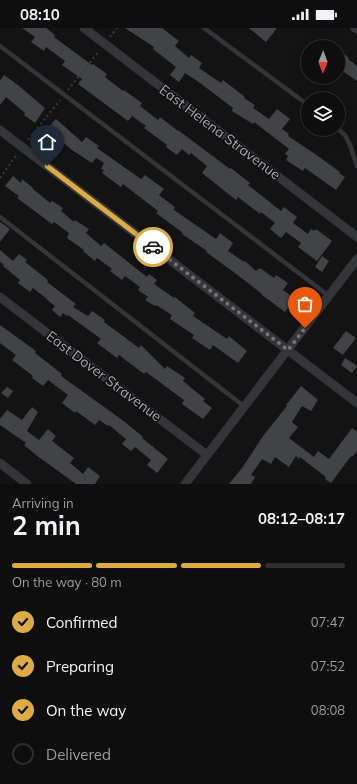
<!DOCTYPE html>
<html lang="en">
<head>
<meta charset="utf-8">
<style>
	:root { --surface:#0e0e0f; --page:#1c1c1d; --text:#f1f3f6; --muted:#9b9c9e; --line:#2e2e2f; --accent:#dcab43 }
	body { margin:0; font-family:Mulish,sans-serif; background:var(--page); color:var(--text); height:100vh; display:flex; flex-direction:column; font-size:15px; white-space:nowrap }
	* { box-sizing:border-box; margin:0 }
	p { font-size:13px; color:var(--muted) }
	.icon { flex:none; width:22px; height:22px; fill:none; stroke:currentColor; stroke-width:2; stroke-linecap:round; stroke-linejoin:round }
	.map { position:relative; height:456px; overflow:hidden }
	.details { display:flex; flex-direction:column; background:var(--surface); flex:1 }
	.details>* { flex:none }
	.needle { width:26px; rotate:181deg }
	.fabs { position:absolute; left:301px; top:12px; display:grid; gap:8px }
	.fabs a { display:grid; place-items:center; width:44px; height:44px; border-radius:50%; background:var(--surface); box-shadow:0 4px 16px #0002,0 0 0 1px var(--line); font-size:20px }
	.pin { position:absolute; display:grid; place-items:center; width:34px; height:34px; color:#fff; margin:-41px -17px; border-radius:50% 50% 50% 0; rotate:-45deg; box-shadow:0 0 4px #0007 }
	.pin .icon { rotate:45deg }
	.courier { position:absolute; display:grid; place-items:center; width:40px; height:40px; margin:-20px; border:3px solid #dcab43; border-radius:50%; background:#fff; color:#222; box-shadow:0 1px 5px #0007 }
	.summary em { font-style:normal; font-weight:700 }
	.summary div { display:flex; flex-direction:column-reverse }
	.summary { display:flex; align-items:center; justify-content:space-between; height:68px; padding:0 12px }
	h1 { font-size:26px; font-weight:700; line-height:30px }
	.bar { display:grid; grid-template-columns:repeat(4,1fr); gap:6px 4px; align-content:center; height:48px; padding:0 12px }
	.bar i { height:5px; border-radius:3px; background:var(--line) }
	.bar .current { background:var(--accent) }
	.bar p { grid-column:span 4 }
	ol { padding:0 12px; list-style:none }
	li { display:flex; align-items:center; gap:12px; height:44px }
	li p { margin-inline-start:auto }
	li .icon { padding:4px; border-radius:50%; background:var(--accent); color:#111; stroke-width:4 }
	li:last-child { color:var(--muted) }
	li i { width:22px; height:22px; border:2px solid var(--line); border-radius:50% }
	.status { display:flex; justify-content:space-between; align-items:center; height:28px; padding:0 20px; background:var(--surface); direction:ltr }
	.status svg { height:11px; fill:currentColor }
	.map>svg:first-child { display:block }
</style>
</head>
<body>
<div class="status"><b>08:10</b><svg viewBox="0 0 49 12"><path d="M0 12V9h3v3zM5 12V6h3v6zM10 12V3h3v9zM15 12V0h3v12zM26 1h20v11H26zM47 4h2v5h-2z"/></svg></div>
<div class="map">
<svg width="357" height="456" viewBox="0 0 357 456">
	<rect width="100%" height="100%" fill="#131314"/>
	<!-- building -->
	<path fill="#424347" d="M22,0h24l9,7 -1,2 38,28 1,-1 14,10 -2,3 18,14 1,-1 18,13 -2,3 18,14 2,-3 18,14v-1l52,39 1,-1 19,15 -2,2 33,26 3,-4 13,10 -4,6 15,11 3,-5 3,2 2,-2 16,12 -15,20 -19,-14 3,-4 -15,-11 -5,6 -11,-9 5,-6 -14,-11 -1,2 -22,-17 -2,3 -34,-27 5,-7 -16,-13 -2,2 -7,-6 -5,6 -11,-8 1,-2 -23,-17 2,-2 -14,-10 -4,5 -50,-37 4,-5 -20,-14 3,-4 -19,-14 -2,4 -13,-9 4,-5z
		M125,0h37l17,13 -4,5 14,12 2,-3 11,8 -3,5 22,15 2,-3 22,17 -1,1 11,7 -2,3 16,11 8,-10 13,10 -8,10 7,5 -1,2 27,18 25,18 -1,1 6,4 -9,13 -31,-22 -2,3 -17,-11 2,-4 -3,-2 4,-5 -35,-27 -1,2 -21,-13 1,-3 -33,-25 -15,-10 -6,9 -9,-7 6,-8 -23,-18 1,-2z
		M249,0h28l-11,14z
		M338,21l11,9 -1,1 9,7v15l-19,-13z
		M4,47l15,11 26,22 -10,15 -11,-8 1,-2 -19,-16 -6,8v-24z
		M56,91l26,23 4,-5 13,9 -2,2 44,31 4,-4 19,14 -5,6 16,12 -1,3 42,29 4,-6 13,10 -5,8 16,11 1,-1 11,10 4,-3 14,10 2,-3 12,8 -5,7 11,8 -9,14 -23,-17v-1l-27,-21 -29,-21 1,-1 -25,-17 1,-1 -27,-20 2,-2 -35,-27 -2,3 -19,-14 2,-3 -3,-1 3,-6 -8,-5 -4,5 -20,-13 -25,-21z
		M13,148l8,7 1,-4 11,9v1l17,14 2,-2 11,7 -2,3 13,11 1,-2 14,9 -3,4 15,13 3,-3 43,34 2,-3 8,6 -3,4 20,14 1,-1 20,16 -2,3 34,23 2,-3 18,15 -9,12 -25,-18 -3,5 -18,-12 2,-3 -24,-16 2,-4 -16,-10 -1,1 -10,-6 3,-3 -10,-7 2,-3 -15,-11 -3,4 -12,-9 2,-2 -15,-11 -2,3 -12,-10 1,-1 -17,-12 2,-5 -15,-11 -2,2 -35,-26 2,-2 -14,-10z
		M0,194l10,7 -10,13z
		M0,222l13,11 6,-7 8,6 -2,2 23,18 -1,2 29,22 -3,3 15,9 4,-5 13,9 -1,2 35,26 2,-3 24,24 2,-3 18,12 -2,3 22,18 -2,2 9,7 -9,11 -21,-15 2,-4 -38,-28 -2,2 -25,-19 -2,3 -20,-15 4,-4 -33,-24 -1,1 -4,-3 -3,4 -8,-7 3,-4 -9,-7h1l-14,-11 -3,4 -12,-9 2,-3 -17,-14 1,-1 -4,-3z
		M322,228l7,5 -7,11 -7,-5z
		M0,297l36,26 -1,2 27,21 -1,2 64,46 18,15 -1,1 26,21 -11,14 -10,-8 4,-5 -16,-13 -4,4 -9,-7 4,-5 -17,-14 -1,1 -9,-6 -4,5 -19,-14 -1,2 -13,-10 6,-8 -20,-15 -5,6 -11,-8 1,-2 -21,-16 4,-5 -16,-12z
		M346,303l10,7 -13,17 -10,-7z
		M345,330l12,8 -5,7 -11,-8z
		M301,358l17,14 -7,11 -9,-5 -10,16 6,5 -9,11 25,19 4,-6 11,8 23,-31 5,4v19l-5,6 -1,-1 -20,27 -6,-4 1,-2 -26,-20 -1,2 -3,-3 -7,11 -14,-10 -4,7 -9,-5 -11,16 4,2 -4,7h-22l13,-16 21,-32 24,-30 -1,-1z
		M7,359l6,4 -5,7 -7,-5z
		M32,379l6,5 -11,19 12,9 9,-11 8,7 -4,5 22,17 -4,5 13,11 5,-7 12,9 -5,8h-19l-40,-29 -12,-10 2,-2 -26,-18v-6l7,-9 15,10z"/>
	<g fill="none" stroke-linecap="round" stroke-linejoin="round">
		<!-- path -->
		<path stroke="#3a3c3f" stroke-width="2" stroke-dasharray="2 3" stroke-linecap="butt" d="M110,9l7,-9
			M68,62l31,-39
			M28,112l32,-40
			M0,150l17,-24"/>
		<!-- service -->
		<path stroke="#343538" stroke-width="4.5" d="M204,0l104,77
			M0,18l329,250
			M338,101l7,6 5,10 7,21
			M0,189l245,190"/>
		<!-- minor -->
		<path stroke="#343538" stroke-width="9" d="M84,0l273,209
			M355,0l2,1
			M0,102l357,273
			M0,269l207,158
			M0,435l27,21
			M185,456l172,-225"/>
	</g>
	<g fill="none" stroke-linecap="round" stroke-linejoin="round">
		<!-- done -->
		<path stroke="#73757b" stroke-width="4" stroke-dasharray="0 7.2" d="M153,219l135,103 17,-22"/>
		<!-- route -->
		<path stroke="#dcab43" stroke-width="5" d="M47,138l106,81"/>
	</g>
	<g text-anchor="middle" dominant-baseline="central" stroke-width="3" stroke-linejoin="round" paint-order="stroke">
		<!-- street labels -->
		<g font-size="14" fill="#a6aab3" stroke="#0e0e0f">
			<text transform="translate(220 104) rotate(37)">East Helena Stravenue</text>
			<text transform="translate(104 348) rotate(37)">East Dover Stravenue</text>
		</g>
	</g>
</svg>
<div class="fabs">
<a><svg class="needle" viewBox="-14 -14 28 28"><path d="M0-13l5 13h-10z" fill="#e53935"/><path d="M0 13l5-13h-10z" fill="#9b9c9e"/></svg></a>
<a><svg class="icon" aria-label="layers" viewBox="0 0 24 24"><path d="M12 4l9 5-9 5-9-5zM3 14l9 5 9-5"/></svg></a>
</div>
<div class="pin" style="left:305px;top:300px;background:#ea580c"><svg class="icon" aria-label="bag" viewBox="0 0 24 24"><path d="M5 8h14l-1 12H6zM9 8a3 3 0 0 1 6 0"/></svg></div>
<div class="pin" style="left:47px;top:138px;background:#1f2937"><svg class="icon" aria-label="home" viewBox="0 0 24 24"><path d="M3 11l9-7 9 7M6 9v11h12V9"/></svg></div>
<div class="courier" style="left:153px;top:219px"><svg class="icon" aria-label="car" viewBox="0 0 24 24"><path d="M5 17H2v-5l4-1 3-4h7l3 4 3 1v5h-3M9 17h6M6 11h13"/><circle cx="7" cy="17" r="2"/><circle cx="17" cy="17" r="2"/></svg></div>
</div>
<section class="details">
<div class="summary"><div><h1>2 min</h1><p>Arriving in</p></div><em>08:12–08:17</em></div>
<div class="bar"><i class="current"></i><i class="current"></i><i class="current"></i><i></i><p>On the way · 80 m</p></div>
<ol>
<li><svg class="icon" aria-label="check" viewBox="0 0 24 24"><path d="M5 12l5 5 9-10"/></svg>Confirmed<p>07:47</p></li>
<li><svg class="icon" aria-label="check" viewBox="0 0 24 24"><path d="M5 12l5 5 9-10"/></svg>Preparing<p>07:52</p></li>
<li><svg class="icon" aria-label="check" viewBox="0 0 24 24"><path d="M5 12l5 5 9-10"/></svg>On the way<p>08:08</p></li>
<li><i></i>Delivered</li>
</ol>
</section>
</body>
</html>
